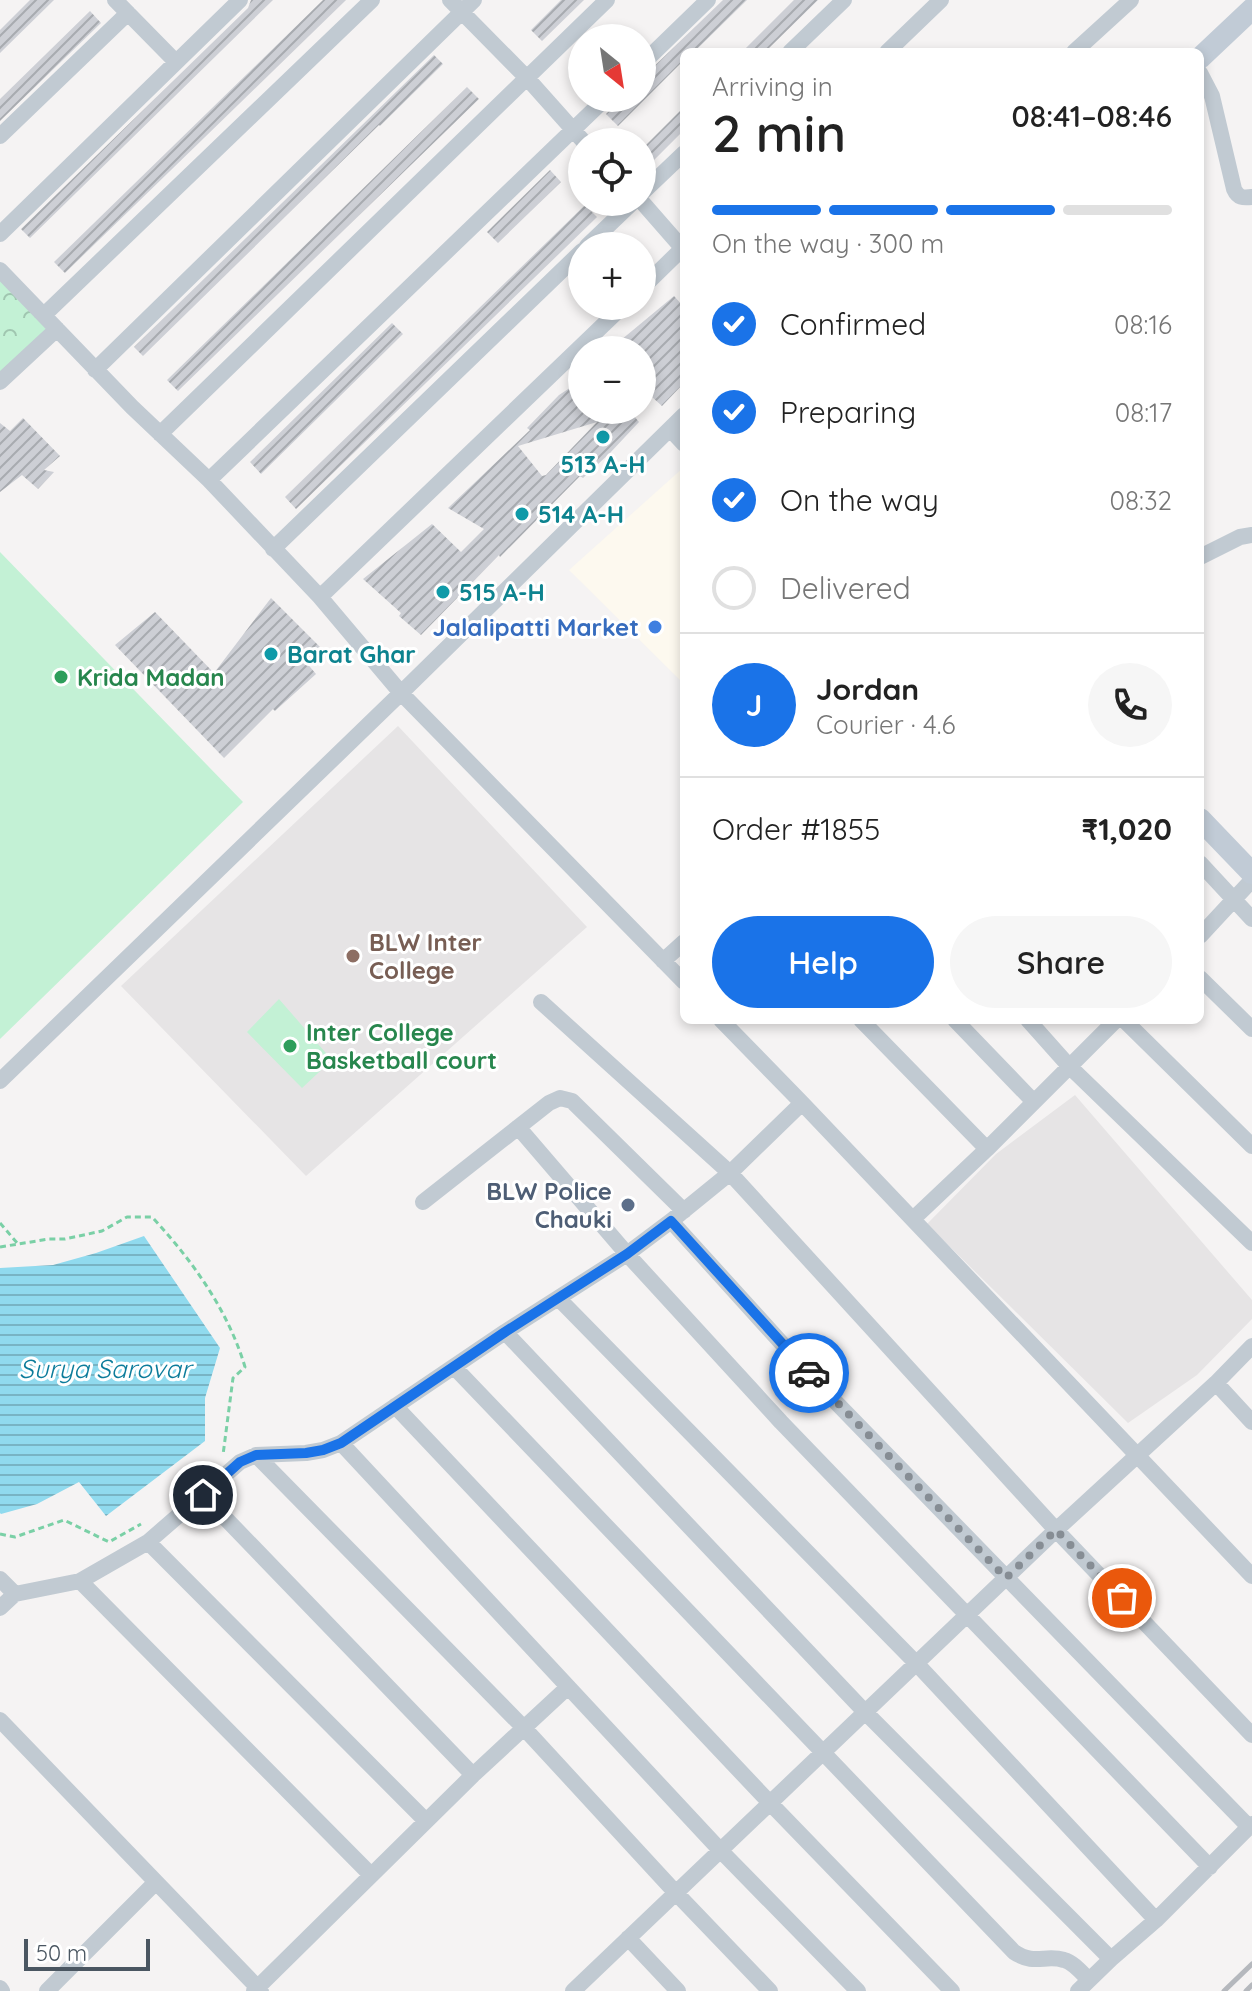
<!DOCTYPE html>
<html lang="en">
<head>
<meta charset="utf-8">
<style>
	:root { --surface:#fff; --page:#f6f6f6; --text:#222; --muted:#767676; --line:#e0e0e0; --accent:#1a73e8 }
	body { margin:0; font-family:Quicksand,sans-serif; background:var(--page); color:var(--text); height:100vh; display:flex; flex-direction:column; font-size:30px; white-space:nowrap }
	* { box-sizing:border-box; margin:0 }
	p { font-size:26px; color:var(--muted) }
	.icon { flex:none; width:44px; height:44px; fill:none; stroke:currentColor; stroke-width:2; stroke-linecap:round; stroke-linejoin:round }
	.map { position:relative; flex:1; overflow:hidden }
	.side { position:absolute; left:680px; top:48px; width:524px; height:976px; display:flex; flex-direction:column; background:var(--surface); border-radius:12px; box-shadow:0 4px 12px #0003 }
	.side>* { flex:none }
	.needle { width:52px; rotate:150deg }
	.controls { position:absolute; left:568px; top:24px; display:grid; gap:16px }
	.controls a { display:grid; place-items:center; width:88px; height:88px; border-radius:50%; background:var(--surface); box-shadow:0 4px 12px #0003; font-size:40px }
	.scale { position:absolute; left:24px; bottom:20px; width:126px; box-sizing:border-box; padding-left:8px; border:4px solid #4a5661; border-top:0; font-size:22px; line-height:28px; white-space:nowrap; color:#4a5661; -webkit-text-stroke:6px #fff; paint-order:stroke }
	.pin { position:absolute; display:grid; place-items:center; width:68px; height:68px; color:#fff; margin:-34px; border:4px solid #fff; border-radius:50%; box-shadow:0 2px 8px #0007 }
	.courier { position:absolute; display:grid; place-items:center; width:80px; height:80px; margin:-40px; border:6px solid #1a73e8; border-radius:50%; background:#fff; color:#222; box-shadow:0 2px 10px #0007 }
	.summary em { font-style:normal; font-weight:600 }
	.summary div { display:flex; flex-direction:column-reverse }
	.summary { display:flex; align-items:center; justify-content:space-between; height:136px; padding:0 32px }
	h1 { font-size:52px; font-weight:600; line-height:60px }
	.bar { display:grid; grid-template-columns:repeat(4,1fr); gap:12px 8px; align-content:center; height:96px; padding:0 32px }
	.bar i { height:10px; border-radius:6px; background:var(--line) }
	.bar .active { background:var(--accent) }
	.bar p { grid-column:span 4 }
	.line { display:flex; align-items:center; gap:20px; padding:0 32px; border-top:2px solid var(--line) }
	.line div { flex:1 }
	.round { display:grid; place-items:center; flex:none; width:84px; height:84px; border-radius:42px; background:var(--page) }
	ol { padding:0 32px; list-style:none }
	li { display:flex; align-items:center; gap:24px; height:88px }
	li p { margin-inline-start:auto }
	li .icon { padding:8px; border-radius:50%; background:var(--accent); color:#fff; stroke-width:4 }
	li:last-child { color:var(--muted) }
	li i { width:44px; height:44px; border:4px solid var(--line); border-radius:50% }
	.primary-button { display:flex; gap:16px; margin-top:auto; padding:16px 32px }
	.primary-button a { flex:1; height:92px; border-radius:48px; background:var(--accent); color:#fff; font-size:32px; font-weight:600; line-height:92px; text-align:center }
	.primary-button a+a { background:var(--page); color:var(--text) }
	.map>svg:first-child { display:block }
</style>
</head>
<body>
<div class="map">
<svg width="1252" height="1991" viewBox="0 0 1252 1991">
	<defs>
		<pattern id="park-crowns" width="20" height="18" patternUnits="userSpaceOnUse" patternTransform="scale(2)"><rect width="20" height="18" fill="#c3f1d5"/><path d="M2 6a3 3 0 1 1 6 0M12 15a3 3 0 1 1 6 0" fill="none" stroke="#a0c6b0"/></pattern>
		<pattern id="water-rules" width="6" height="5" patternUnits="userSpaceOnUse" patternTransform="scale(2)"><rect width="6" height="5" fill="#90daee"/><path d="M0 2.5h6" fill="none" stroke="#78b4c4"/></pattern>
		<pattern id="building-hatch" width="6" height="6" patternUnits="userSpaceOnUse" patternTransform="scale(2)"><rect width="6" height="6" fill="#cdcfd5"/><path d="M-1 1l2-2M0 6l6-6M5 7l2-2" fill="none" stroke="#a8abb0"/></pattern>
	</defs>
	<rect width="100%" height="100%" fill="#f5f3f3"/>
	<!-- commercial -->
	<path fill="#fdf9ef" d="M684,467v217l-115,-114z"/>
	<!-- education -->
	<path fill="#e6e4e5" d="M398,726l189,201 -281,249 -185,-190z
		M1075,1095l177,205v19l-55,56 -69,48 -201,-199 69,-70z"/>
	<!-- green -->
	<path fill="#c3f1d5" d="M0,552l243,250 -243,237z
		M279,999l53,61 -30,28 -55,-56z"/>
	<!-- park -->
	<path fill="url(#park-crowns)" d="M0,270l57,59 -57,51z"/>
	<!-- water -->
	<path fill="url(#water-rules)" d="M144,1236l76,112 -15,50v43l-99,75 -27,-34 -42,22 -36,10 -1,-1v-245l53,-3 43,-12z"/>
	<!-- building -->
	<path fill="url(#building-hatch)" fill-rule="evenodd" d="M30,0h24l-54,53v-23z
		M251,0h22l-243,238 -9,-9 227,-221z
		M323,0h23l-281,273 -11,-11z
		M561,0h23l-42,41 -11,-11z
		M723,0h24l-51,50 -1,-1 -3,3h-8v8l-66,66 -12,-12 16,-16h20v-20z
		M794,0h24l-53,52h-23z
		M90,11l11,12 -101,98v-22z
		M434,55l9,9 -63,62 -1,-1 -236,231 -9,-9z
		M467,87l12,12 -301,292 -11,-11z
		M684,107v23l-31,31 -11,-12z
		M550,170l11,12 -63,61 -11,-11z
		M585,205l12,12 -301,292 -11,-12z
		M674,296l10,11v76l-22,23 -20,-18v-38h-33z
		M392,323l11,11 -142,140 -11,-12z
		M582,380v30h47l10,12 -29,31 -27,25 -3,-2 -80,81 -1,-2 -78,80 -22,-19 2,-3 -38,-34 69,-55 29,28 23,-23 -36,-21 82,-78 -3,-2 32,-33zM597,422l-51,53 -4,1 -24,-30z
		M23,418l37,38 -16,14 10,2 -16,17 -16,-14 -22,17v-69l10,8z
		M271,598l49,49 -15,14 11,13 -41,37 -2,-2 -49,49 -109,-113 40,-33 59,61z"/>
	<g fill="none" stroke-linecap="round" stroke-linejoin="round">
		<!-- path -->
		<path stroke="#7ad0a6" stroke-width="3" stroke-dasharray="6 4" stroke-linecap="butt" d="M0,1223l18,21
			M0,1247l49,-8h16l37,-8 25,-14h25c40,43 76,93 93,150l-12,11 -10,77
			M0,1534l15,3 49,-17 45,22 32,-18"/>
		<!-- street -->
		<path stroke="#c1cad2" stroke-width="16" d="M115,0l61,62
			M450,0l77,78 57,64
			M790,52l54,-52
			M887,52l54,-52
			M1074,52l57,-52
			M642,64l66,-64
			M1200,73l12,23 22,93c4,9 9,9 18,8
			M0,136l128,-123
			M642,193l42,-40
			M642,202l42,48
			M0,234l240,-234
			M587,246l46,-44
			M0,270l132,137 77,73 111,117 81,96 283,289
			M642,288l42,-41
			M44,315l328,-315
			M95,370l379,-370
			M0,382l57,-53
			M670,429l14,15
			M160,434l447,-434
			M209,480l397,-382
			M273,549l309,-298
			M1200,557l40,-20 12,-2
			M320,597l303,-291
			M1200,863l52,56
			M1200,936l52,-56
			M663,961l21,-19
			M1200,978l52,51
			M541,1002l189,171 326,357 196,205
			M721,1020l81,83 450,473
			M861,1020l126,129
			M955,1020l79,82
			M1028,1020l41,46 183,177
			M1124,1020l128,126
			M0,1081l401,-388 283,-278
			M518,1127l109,127 154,168 429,445
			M423,1202l126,-99 11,-5 12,3 112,110
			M913,1219l74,-70 129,-129
			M671,1221l153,169 425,437
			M559,1299l357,364 240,257
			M505,1332l360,380 246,247
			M454,1367l560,585c21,14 31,2 50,8 9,2 18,13 25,20
			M1216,1383l36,39
			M395,1406l375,397 182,188
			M341,1443l379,407 138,141
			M256,1455l268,273 152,165 94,98
			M203,1495l270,280
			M148,1542l278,279
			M0,1579l15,15 -15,14
			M80,1581l291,294
			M15,1594l65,-13 68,-39 92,-80 16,-7 50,-2 17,-3 18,-7 164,-111 122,-78 44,-33 59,-48 72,-70
			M0,1720l261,271
			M628,1938l50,53
			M0,1988l2,3
			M47,1991l109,-109
			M254,1991l219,-216 95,-88
			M573,1991l483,-461 160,-147 36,-37
			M1078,1991l33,-32 45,-39 96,-96"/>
		<!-- secondary -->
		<path stroke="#c1cbd6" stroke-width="22" d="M1200,58l52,-49
			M1200,819l52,54"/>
		<!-- rail -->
		<path stroke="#b5b8bd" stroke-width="5" d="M1224,1991l28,-27
			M1246,1991l6,-6"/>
	</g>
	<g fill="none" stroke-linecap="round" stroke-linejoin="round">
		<!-- done -->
		<path stroke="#868d94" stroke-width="8" stroke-dasharray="0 14.4" d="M809,1373l197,205 50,-48 66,68"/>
		<!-- route -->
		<path stroke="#1a73e8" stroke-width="10" d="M203,1495l37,-33 16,-7 50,-2 17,-3 18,-7 164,-111 122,-78 44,-33 138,152"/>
	</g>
	<!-- markers -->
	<g fill="#0f9aa8" stroke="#fff" stroke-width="3">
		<circle cx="603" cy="437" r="8"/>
		<circle cx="522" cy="514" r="8"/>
		<circle cx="443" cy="592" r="8"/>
		<circle cx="271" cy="654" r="8"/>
	</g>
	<circle fill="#3f7fe0" stroke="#fff" stroke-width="3" cx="655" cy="627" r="8"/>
	<g fill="#2e9e5b" stroke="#fff" stroke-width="3">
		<circle cx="61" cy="677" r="8"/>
		<circle cx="290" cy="1046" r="8"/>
	</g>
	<circle fill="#8d6e63" stroke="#fff" stroke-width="3" cx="353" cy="956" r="8"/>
	<circle fill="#5c6f8a" stroke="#fff" stroke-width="3" cx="628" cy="1205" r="8"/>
	<g text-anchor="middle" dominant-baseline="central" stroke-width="6" stroke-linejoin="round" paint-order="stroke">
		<!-- culture labels -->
		<g font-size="24" font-weight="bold" fill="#0d838f" stroke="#fff" text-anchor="start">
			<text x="603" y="464" text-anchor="middle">513 A-H</text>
			<text x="538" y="514">514 A-H</text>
			<text x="459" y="592">515 A-H</text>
			<text x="287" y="654">Barat Ghar</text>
		</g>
		<!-- shop labels -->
		<g font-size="24" font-weight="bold" fill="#366cbe" stroke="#fff" text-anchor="end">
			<text x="639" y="627">Jalalipatti Market</text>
		</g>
		<!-- leisure labels -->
		<g font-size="24" font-weight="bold" fill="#27864d" stroke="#fff" text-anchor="start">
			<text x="77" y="677">Krida Madan</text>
			<text x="306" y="1032">Inter College<tspan x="306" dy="28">Basketball court</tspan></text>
		</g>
		<!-- education labels -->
		<g font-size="24" font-weight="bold" fill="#785e54" stroke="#fff" text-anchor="start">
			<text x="369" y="942">BLW Inter<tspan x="369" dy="28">College</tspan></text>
		</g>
		<!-- service labels -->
		<g font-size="24" font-weight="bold" fill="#4e5e75" stroke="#fff" text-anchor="end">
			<text x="612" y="1191">BLW Police<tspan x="612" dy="28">Chauki</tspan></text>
		</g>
		<!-- water labels -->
		<g font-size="26" font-style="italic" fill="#0c7c9b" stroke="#fff">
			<text x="105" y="1368">Surya Sarovar</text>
		</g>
	</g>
</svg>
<div class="controls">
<a><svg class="needle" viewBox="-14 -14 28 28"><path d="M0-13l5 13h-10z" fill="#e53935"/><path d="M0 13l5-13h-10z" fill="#767676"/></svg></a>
<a><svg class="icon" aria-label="locate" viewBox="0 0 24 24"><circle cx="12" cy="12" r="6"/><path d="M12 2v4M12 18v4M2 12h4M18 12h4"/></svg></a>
<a>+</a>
<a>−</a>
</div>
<div class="scale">50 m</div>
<div class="pin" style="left:1122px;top:1598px;background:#ea580c"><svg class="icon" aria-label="bag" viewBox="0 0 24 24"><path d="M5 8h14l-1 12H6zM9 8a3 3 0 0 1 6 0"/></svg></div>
<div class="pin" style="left:203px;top:1495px;background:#1f2937"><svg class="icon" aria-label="home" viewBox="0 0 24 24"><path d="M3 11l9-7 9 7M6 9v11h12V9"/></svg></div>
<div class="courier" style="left:809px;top:1373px"><svg class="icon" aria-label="car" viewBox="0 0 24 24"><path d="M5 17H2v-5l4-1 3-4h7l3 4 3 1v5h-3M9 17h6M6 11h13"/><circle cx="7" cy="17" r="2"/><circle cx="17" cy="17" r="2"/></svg></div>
<section class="side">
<div class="summary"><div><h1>2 min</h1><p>Arriving in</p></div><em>08:41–08:46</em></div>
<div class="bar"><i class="active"></i><i class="active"></i><i class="active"></i><i></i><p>On the way · 300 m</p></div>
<ol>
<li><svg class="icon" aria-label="check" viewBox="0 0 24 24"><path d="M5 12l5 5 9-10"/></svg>Confirmed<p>08:16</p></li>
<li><svg class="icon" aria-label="check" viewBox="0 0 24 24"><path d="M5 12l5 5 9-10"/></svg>Preparing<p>08:17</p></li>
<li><svg class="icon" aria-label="check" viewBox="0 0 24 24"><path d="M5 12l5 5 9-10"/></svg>On the way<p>08:32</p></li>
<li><i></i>Delivered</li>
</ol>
<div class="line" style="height:144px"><b class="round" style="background:var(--accent);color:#fff">J</b><div><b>Jordan</b><p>Courier · 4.6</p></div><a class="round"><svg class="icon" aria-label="phone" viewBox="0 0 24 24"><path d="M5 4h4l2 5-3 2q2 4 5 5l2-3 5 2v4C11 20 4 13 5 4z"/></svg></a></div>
<div class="line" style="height:104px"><div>Order #1855</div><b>₹1,020</b></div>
<div class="primary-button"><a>Help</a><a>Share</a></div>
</section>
</div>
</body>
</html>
